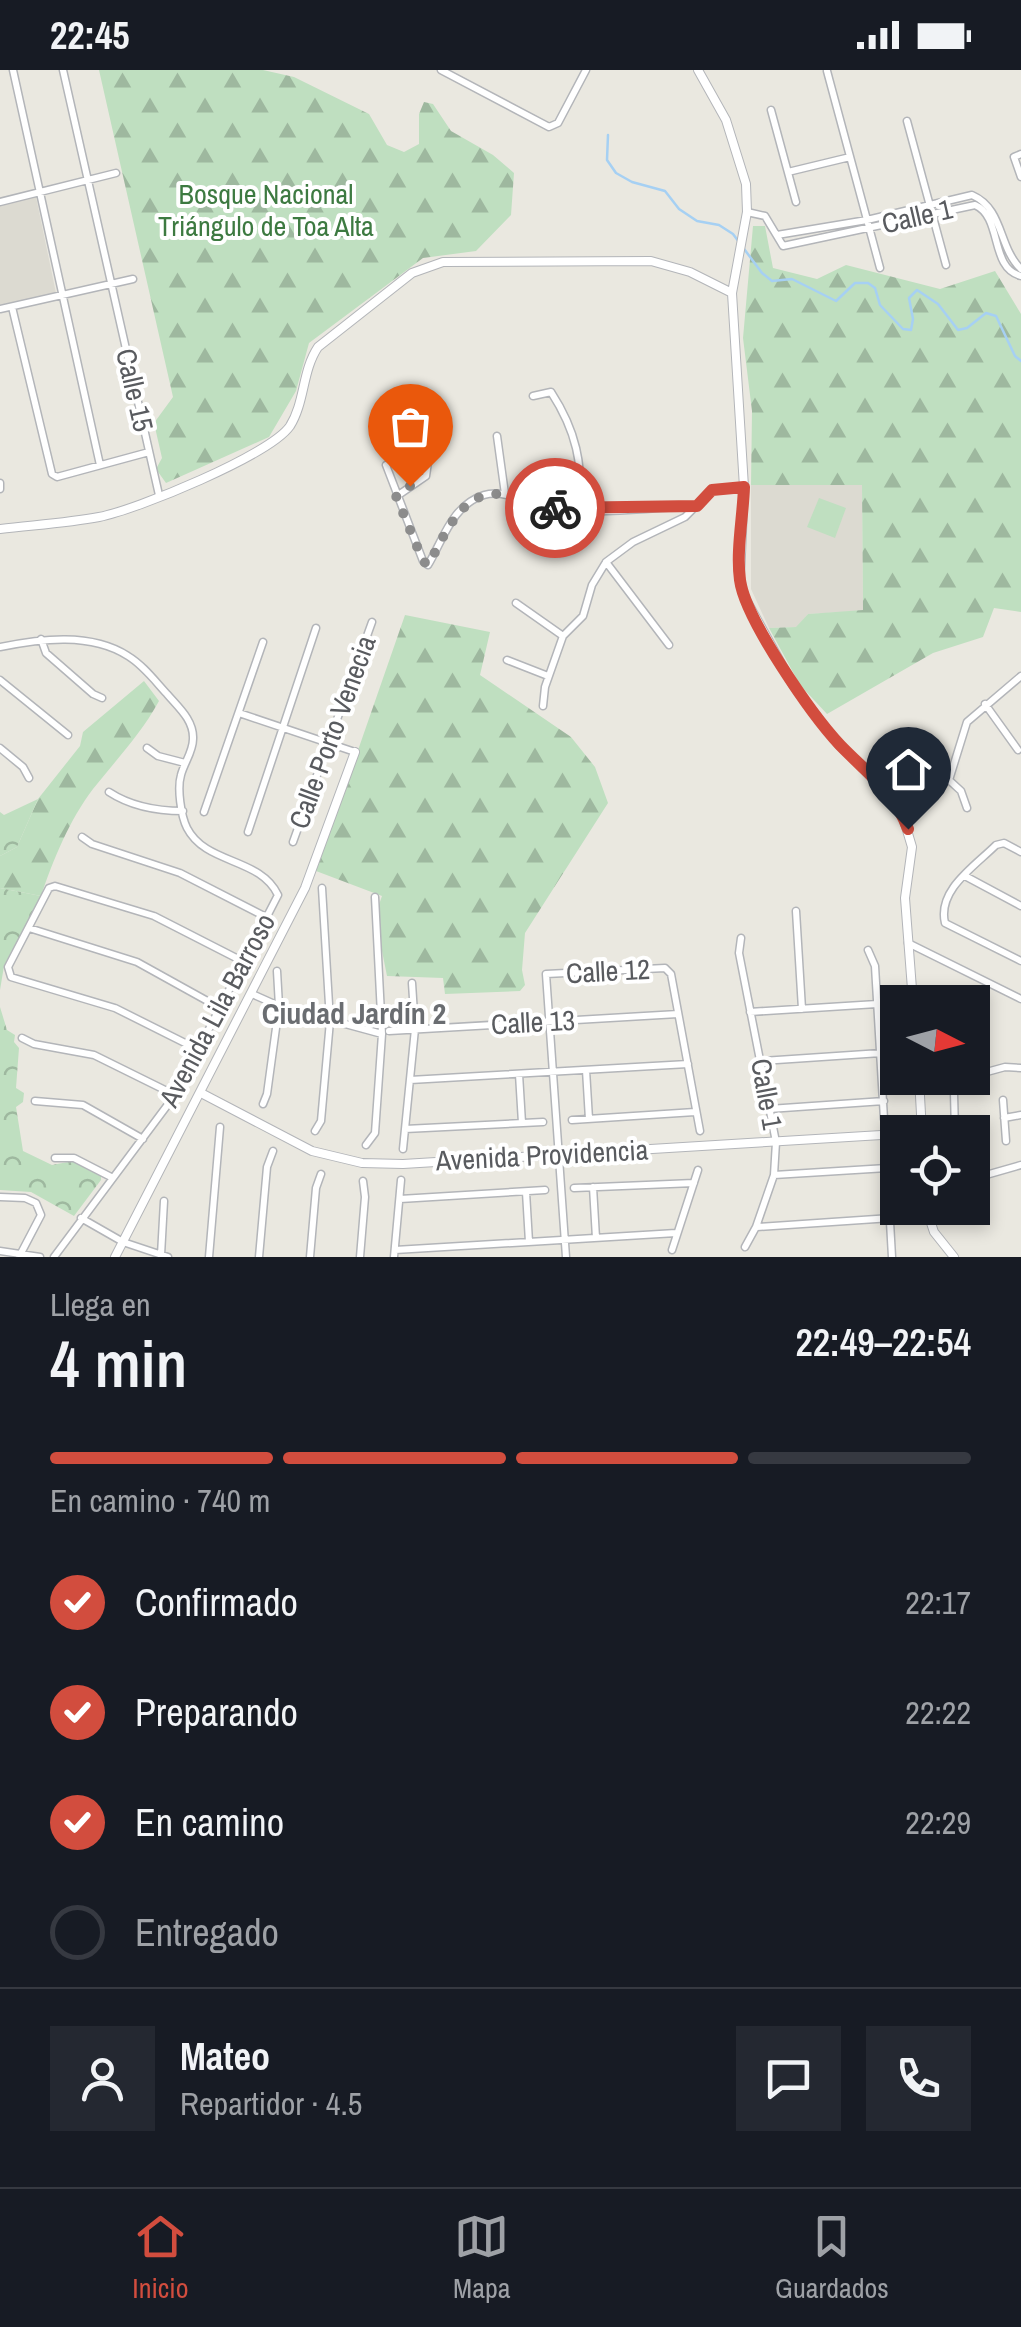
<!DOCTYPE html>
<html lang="es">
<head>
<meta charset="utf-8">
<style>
	:root { --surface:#171b24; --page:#242831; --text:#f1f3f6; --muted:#9ea1a6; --line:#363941; --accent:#d24d3e }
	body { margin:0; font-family:"Archivo Narrow",sans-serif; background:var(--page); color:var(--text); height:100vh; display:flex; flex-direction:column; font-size:38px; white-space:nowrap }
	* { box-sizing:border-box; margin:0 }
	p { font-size:32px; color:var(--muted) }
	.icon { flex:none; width:55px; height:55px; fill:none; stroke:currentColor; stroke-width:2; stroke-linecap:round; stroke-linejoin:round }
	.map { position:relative; height:1187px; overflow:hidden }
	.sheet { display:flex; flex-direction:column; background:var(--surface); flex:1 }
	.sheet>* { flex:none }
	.needle { width:65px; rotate:96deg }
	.fabs { position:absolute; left:880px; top:915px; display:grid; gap:20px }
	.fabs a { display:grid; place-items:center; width:110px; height:110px; border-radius:0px; background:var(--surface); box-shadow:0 5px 15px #0003; font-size:50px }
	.pin { position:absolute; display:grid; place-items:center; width:85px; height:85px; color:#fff; margin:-102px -42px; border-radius:50% 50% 50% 0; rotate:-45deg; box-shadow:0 0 10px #0007 }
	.pin .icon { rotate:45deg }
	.courier { position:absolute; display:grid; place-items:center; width:100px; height:100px; margin:-50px; border:8px solid #d24d3e; border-radius:50%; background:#fff; color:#222; box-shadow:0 2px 12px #0007 }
	.overview em { font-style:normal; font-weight:600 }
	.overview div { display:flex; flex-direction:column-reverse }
	.overview { display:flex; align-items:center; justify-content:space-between; height:170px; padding:0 50px }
	h1 { font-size:65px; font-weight:600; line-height:75px }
	.bar { display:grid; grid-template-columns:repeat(4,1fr); gap:15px 10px; align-content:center; height:120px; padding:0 50px }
	.bar i { height:12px; border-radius:8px; background:var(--line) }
	.bar .active { background:var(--accent) }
	.bar p { grid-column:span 4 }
	.line { display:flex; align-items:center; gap:25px; padding:0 50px; border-top:2px solid var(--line) }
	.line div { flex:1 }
	.round { display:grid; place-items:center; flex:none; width:105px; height:105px; border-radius:0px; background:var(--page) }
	ol { padding:0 50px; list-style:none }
	li { display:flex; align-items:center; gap:30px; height:110px }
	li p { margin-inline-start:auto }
	li .icon { padding:10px; border-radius:50%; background:var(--accent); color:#fff; stroke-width:4 }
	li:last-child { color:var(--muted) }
	li i { width:55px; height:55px; border:5px solid var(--line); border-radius:50% }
	.status { display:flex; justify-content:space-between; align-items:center; height:70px; padding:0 50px; background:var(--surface); direction:ltr }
	.status svg { height:28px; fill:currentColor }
	.tab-bar { display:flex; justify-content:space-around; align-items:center; height:140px; border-top:2px solid var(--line); background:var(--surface); font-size:28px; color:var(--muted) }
	.tab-bar a { display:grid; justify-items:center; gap:5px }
	.tab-bar .active { color:var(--accent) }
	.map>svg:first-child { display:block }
</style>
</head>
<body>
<div class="status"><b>22:45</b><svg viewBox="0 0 49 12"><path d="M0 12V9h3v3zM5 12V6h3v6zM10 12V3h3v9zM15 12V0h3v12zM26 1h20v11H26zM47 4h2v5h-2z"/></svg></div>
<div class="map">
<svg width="1021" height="1187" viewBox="0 0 1021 1187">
	<defs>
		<pattern id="forest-firs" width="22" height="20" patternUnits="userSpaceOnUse" patternTransform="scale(2.5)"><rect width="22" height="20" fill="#bfdfc0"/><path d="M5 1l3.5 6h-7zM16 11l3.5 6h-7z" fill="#9eb89f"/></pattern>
		<pattern id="park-crowns" width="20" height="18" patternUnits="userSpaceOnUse" patternTransform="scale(2.5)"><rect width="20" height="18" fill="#bfdfc0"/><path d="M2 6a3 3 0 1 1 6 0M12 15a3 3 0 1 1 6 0" fill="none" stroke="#9eb89f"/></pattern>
	</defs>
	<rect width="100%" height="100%" fill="#eae8e0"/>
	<!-- education -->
	<path fill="#dcdad1" d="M36,127l20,96 -56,12v-100z
		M862,414l1,127 -55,3 -11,13 -28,1 -18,-39v-104z"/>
	<!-- forest -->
	<path fill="url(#forest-firs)" d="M99,0h164l31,7 75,37 18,31 17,7 15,-8v-30l5,-12 9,2 18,27 42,24 21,18 -3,42 -35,36 -53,7 -114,85 -13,48 -27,46 -103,46 -10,-14 6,-11 -8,-35 19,-26z
		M753,156h12l8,42 44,11 29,-14 94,24 55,-18 26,43v298l-27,-4 -11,29 -50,16 -106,61 -27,-29 -31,-57 27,-1 12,-13 55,-4 -1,-125h-111l1,-74 -9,-73z
		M405,545l85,17 -10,43 91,62 24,30 13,36 -83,130 -3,37 3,15 -5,6 -75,3 -2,-16 -56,-2 -12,-60 7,-20 -66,-25z
		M144,611l15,20c-18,33 -43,59 -66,88 -23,30 -40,71 -52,107l-41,-8v-32l17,-9 21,-48 42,-53 3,-14z"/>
	<!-- park -->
	<path fill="url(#park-crowns)" d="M38,729l-21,48 -17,9v-44l4,3z
		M0,818l41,8 -37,70 -4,24z
		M0,937l7,23 8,5 -1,7 5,6 -3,40 8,5 -1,9 -7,5 7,44 29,14 21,-4 28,14v5l-27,36 -43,-24 -31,-2z"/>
	<!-- pitch -->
	<path fill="#bfdfc0" d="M819,428l27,10 -11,30 -28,-11z"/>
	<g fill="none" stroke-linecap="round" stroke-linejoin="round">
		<!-- stream -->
		<path stroke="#a6d0f3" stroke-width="2.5" d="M608,65l-1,25 9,13 16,9 33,9 14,18 18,12 22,4 14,9 29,39 10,8 20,-2 44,22 19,-18h13l7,5 5,17 23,24 8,1 2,-11 -4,-21 8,-8 21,14 20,26 9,-2 19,-15 10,3 19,40 6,5"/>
		<defs>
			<path id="minor" d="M13,0l87,395
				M63,0l96,425
				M441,0l108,57 9,-4 28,-53
				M827,1l53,197
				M771,40l25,92
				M907,51l39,144
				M1021,84l-7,3 7,20
				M788,102l62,-15
				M0,132l116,-29
				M747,142l18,4 18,30 192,-41c28,12 14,63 46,71
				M777,165l90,-15 105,-25c32,14 26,52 49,74
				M12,237l40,167 5,3 92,-25
				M0,239l133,-30
				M533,326l18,-4c26,40 31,71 30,118
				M497,366l8,58
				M386,395l37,96 5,4c15,-25 24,-60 56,-70 19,-6 41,7 59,12 40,10 111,0 154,-1
				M0,413v6
				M397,426l29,-20 4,-28
				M606,492l63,83
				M516,533l47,33
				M41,569l5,14 47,41 9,4
				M0,577c40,-8 91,-15 128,9 15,9 27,25 39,38 11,13 27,26 26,45 0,13 -9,24 -12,36 -4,13 0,41 6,53 19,37 73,29 91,67l-103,200 -121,162
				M507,590l41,16
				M0,610l68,55
				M985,634l33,46
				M543,636l2,-19 18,-51 20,-20 9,-31 14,-23 27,-20 52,-25 27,-27 32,-3
				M239,643l116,39
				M0,678l23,19 6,11
				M147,678l11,8 27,7
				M877,709l72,1 12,11 6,17
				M949,710l18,-58 54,-46
				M109,722c23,15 48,19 74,19
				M897,733l19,-22
				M204,742l59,-170
				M248,762l68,-204
				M82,767l10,7 88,29 88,45
				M293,772l79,-220
				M1021,782l-17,-9 -8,2c-21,21 -59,45 -51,78l76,38
				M965,806l56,30
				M796,841l6,98
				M29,858l108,34 83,46
				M741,868l-2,15 37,189 -2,33 -18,52 -11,20
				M908,873l113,56
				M868,880l7,16 9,153
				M252,924l27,12 103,28
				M750,942l127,-8
				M389,961l289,-17
				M22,968l12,6 60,11 81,40
				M199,980l-84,-42 -104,-31 -3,-10 41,-79 6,-2 99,30 90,46
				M761,991l120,-8
				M586,1000l3,49
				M519,1004l3,49
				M972,1006l33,-9 16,1
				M410,1010l278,-16
				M1003,1030l3,41
				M35,1031l48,4 60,34
				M263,1034l4,-10 12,-88 -2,-35
				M769,1039l115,-8
				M1004,1048l17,-3
				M572,1050l123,-8
				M405,1059l138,-7
				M315,1061l6,-10 9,-100 -8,-133
				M922,1062l33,-1
				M955,1062l-1,-39 14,-15
				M366,1075l9,-12 7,-99 -7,-137
				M403,1079l12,-120 -3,-46
				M887,1081l2,45
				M55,1088h19l37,19
				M774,1105l113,-7
				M972,1109l49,-14
				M593,1117l3,51
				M574,1118l120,-5
				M526,1122l3,50
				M0,1127l25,1 11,5 5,12 -22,42
				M400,1129l145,-9
				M889,1134l3,53
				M81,1148l42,24 45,15
				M757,1157l134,-9
				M395,1180l281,-17
				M672,1180l26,-80
				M0,1181l40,6
				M161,1185l3,-54
				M209,1187l11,-130
				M259,1187l8,-90 6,-16
				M310,1187l6,-69 5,-14
				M360,1187l5,-60 -2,-16
				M394,1187l7,-77
				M566,1187l-20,-283 119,-6 6,6 29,157"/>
			<path id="tertiary" d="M698,0l28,50 20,64 1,28 -15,81 12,194 -4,90 4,19 49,89 45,59 48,44 15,22 11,37 -7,51 8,104
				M0,459c33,-4 67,-6 99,-12 37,-7 171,-62 191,-91 15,-24 12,-55 28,-79l94,-74 31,-11 208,-1 39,11 42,21
				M919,1008l3,54
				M201,1023l111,58 50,12 41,1 495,-30
				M926,1138l8,24 20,25
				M115,1187l190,-369 50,-136"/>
		</defs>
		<!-- minor casing -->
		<use href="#minor" stroke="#b3b5b9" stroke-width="9"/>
		<!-- tertiary casing -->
		<use href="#tertiary" stroke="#b3b5b9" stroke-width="10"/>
		<!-- minor -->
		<use href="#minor" stroke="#fff" stroke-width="6"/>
		<!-- tertiary -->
		<use href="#tertiary" stroke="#fff" stroke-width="8"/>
	</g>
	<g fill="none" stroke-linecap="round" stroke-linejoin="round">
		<!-- done -->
		<path stroke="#8c8c8c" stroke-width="10" stroke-dasharray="0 18" d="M410,416l-14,10 27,65 5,4c18,-31 35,-82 82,-69 15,4 29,12 45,12"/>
		<!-- route -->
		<path stroke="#d24d3e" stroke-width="12" d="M555,438l142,-2 15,-16 32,-3c-1,30 -8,64 -4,93 5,39 72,135 100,165 27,28 54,46 68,84"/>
	</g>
	<g text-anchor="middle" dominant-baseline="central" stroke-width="8" stroke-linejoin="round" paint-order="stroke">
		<!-- park labels -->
		<g font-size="28" fill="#3d7a41" stroke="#fff">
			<text x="266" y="124">Bosque Nacional<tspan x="266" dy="32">Triángulo de Toa Alta</tspan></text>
		</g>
		<!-- street labels -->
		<g font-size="28" fill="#595b5f" stroke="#fff">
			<text transform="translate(917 146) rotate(-13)">Calle 1</text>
			<text transform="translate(135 320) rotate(77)">Calle 15</text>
			<text transform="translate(332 662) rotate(-70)">Calle Porto Venecia</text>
			<text transform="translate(608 901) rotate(-3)">Calle 12</text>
			<text transform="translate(217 940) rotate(-62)">Avenida Lila Barroso</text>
			<text transform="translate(533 952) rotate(-3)">Calle 13</text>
			<text transform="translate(767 1024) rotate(80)">Calle 1</text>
			<text transform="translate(542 1085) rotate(-3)">Avenida Providencia</text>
		</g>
		<!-- neighbourhood labels -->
		<g font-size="30" font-weight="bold" fill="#6a6d71" stroke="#fff">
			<text x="354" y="943">Ciudad Jardín 2</text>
		</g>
	</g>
</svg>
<div class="fabs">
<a><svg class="needle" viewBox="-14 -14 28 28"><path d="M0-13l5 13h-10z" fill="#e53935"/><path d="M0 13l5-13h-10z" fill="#9ea1a6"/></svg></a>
<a><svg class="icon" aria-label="locate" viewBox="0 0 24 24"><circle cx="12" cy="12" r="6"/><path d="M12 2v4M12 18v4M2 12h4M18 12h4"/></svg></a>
</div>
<div class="pin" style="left:410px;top:416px;background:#ea580c"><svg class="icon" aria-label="bag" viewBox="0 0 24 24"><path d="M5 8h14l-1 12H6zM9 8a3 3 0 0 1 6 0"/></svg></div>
<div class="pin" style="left:908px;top:759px;background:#1f2937"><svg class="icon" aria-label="home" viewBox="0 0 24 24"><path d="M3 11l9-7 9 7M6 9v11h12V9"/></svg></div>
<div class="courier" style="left:555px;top:438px"><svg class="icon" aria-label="bike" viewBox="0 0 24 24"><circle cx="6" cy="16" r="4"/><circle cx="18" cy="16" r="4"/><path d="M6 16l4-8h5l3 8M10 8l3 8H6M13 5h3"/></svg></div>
</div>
<section class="sheet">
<div class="overview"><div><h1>4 min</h1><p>Llega en</p></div><em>22:49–22:54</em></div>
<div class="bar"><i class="active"></i><i class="active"></i><i class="active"></i><i></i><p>En camino · 740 m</p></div>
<ol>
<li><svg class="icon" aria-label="check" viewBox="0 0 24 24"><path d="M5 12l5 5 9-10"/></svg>Confirmado<p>22:17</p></li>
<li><svg class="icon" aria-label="check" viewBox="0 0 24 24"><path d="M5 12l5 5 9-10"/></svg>Preparando<p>22:22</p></li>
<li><svg class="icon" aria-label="check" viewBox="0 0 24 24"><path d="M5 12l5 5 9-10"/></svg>En camino<p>22:29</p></li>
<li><i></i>Entregado</li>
</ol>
<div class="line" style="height:180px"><a class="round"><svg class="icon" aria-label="person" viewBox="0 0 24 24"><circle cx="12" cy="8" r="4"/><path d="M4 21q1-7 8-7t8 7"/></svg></a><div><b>Mateo</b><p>Repartidor · 4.5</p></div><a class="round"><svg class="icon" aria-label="chat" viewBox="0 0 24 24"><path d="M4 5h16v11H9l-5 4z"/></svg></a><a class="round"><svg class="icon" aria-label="phone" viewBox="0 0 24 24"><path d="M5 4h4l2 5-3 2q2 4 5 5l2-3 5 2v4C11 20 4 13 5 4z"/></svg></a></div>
</section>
<nav class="tab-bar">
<a class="active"><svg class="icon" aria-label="home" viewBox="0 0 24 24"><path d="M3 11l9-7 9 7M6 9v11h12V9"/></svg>Inicio</a>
<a><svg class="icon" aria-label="map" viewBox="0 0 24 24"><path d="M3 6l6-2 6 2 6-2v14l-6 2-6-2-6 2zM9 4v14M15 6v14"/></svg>Mapa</a>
<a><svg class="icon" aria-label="saved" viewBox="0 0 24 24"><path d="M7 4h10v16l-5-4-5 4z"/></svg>Guardados</a>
</nav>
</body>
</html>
